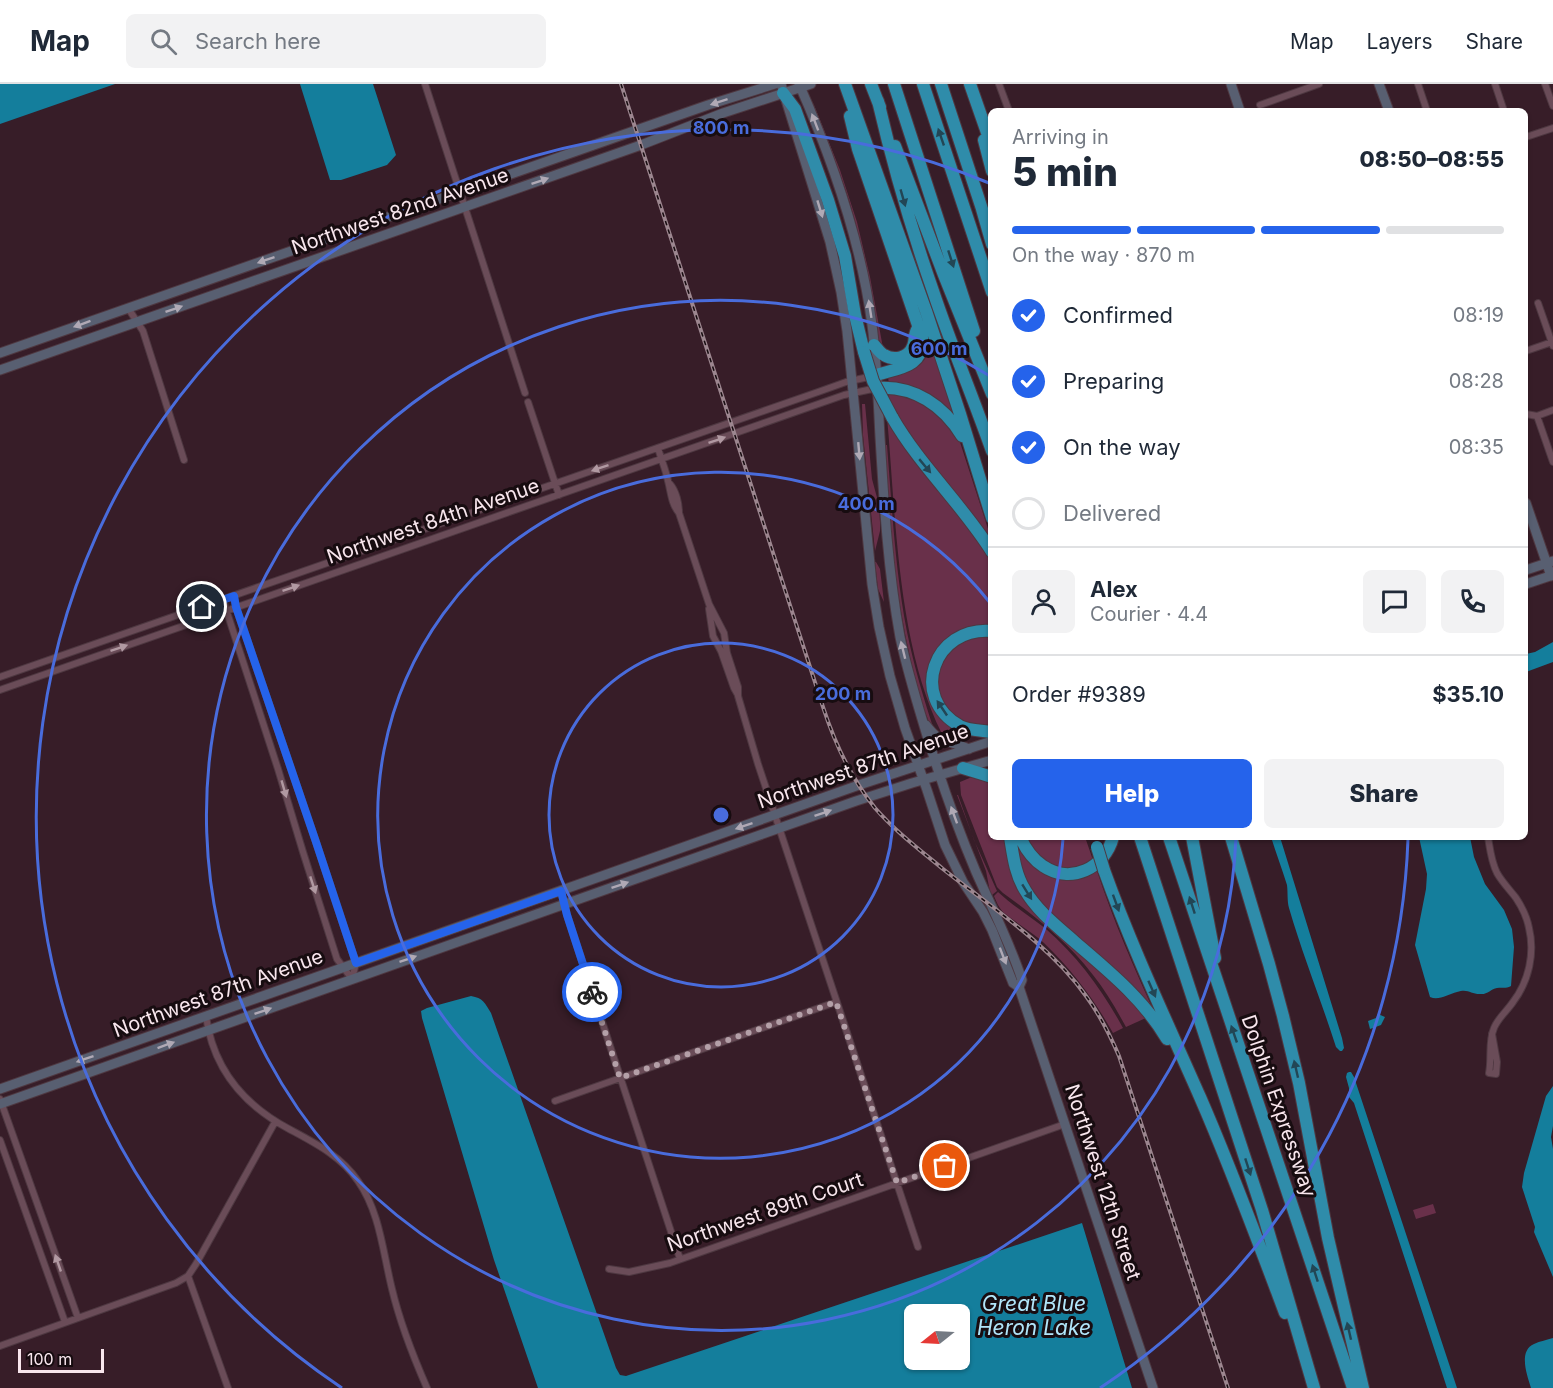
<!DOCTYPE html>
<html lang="en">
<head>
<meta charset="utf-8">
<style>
	:root { --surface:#fff; --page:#f2f2f3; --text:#1f2937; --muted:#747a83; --line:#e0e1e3; --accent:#2563eb }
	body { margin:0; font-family:Inter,sans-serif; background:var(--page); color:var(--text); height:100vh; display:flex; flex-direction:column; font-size:22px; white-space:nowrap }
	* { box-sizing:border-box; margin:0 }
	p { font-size:20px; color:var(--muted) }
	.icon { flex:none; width:33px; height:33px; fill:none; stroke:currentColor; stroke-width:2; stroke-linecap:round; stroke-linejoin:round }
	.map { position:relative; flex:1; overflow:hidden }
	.sheet { position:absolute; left:988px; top:24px; width:540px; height:732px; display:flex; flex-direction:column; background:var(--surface); border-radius:9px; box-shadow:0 2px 4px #0004 }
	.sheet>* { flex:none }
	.needle { width:39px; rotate:252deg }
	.tools { position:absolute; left:904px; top:1220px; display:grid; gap:12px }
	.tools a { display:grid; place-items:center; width:66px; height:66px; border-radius:9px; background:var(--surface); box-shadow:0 2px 4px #0004; font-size:30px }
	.scale { position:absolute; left:18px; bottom:15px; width:86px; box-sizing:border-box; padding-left:6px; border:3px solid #f8e6ed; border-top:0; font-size:16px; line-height:21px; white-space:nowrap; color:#f8e6ed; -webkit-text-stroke:4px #170c10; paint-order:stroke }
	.pin { position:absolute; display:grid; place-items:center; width:51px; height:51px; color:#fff; margin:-26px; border:3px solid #fff; border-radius:50%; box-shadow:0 2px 6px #0007 }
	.courier { position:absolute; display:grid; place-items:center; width:60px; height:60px; margin:-30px; border:4px solid #2563eb; border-radius:50%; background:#fff; color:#222; box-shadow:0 2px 8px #0007 }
	.headline em { font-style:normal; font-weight:800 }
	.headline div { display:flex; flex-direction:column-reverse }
	.headline { display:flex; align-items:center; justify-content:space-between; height:102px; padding:0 24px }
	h1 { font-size:39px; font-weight:800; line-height:45px }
	.bar { display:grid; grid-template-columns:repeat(4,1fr); gap:9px 6px; align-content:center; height:72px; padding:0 24px }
	.bar i { height:8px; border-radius:4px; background:var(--line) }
	.bar .on { background:var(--accent) }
	.bar p { grid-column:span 4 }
	.line { display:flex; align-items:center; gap:15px; padding:0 24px; border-top:2px solid var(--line) }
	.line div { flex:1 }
	.round { display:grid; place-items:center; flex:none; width:63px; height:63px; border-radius:9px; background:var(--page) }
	ol { padding:0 24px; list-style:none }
	li { display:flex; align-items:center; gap:18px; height:66px }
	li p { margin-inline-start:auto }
	li .icon { padding:6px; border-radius:50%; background:var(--accent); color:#fff; stroke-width:4 }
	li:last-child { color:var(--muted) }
	li i { width:33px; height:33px; border:3px solid var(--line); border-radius:50% }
	.action { display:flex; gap:12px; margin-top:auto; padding:12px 24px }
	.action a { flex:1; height:69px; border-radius:9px; background:var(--accent); color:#fff; font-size:24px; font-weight:800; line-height:69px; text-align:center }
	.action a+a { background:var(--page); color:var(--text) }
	header { display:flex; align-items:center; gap:36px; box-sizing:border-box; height:84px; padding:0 30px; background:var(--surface); border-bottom:2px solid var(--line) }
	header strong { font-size:28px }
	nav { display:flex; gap:33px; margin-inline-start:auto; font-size:21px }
	.search { width:420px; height:54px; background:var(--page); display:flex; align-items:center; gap:15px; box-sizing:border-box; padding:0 21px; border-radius:9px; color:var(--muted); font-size:22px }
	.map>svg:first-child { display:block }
</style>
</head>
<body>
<header>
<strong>Map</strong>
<div class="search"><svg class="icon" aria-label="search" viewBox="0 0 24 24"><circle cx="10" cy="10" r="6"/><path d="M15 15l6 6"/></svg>Search here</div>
<nav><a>Map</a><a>Layers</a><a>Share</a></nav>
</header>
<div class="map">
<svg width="1553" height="1304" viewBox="0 0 1553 1304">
	<rect width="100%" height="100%" fill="#371d28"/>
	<!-- green -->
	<path fill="#69304a" d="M812,16l28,70 17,52 13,55 13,71 -4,-8c-7,-47 -16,-94 -30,-140 -11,-34 -25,-66 -37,-100z
		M931,261l25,74 -67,-35 -1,-7c19,-6 38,-7 41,-31z
		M889,306l14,3 34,16 22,30 32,99v8l-66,-86 -37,-57z
		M862,320h3l7,75 7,26 1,17v9l-5,20 -12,-116z
		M887,333l93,122 11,21v67l-8,-1 -53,40 12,52 13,12 15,4v2l-11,3 -16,-3 -1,-2c-45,-90 -46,-217 -55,-317z
		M885,361h2c5,62 8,125 20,187 7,34 17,68 28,101 -10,-16 -15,-37 -20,-56 -20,-76 -26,-154 -30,-232z
		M875,478h1l4,7 4,33 -6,-13z
		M992,551l-1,91 -28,-2 -23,-23 -4,-30 19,-29z
		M972,693l19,3 1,57h15l8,38 133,142 -22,10c-10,-18 -20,-36 -33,-52 -25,-33 -57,-58 -90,-82l-6,-6 -36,-92 -1,-13z
		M957,711h1l16,45 23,51 -5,4 3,8 -4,-6 -5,-26z
		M1023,753h62l9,26 -15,8 -34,-7z
		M1017,755l25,31 54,-2c17,52 38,100 61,150l-126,-124 -15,-38z
		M998,808c15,14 32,24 48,37 32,28 57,62 77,99l-10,5c-19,-34 -41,-63 -69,-90 -12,-11 -28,-20 -41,-31 -4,-4 -7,-11 -9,-16z
		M1433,1120l3,9 -20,6 -3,-9z"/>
	<!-- water -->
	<path fill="#147e9c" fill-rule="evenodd" d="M0,0h115l-115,40z
		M300,0h73l23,71 -9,10 -46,15h-11z
		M1553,558v20l-27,10v-18l9,-2z
		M1271,753h9l62,201 2,10 -2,3h-2l-4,-4c-15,-47 -33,-91 -47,-139 -2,-7 -1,-15 -2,-23 -5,-16 -11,-32 -16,-48z
		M1419,753h51l4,20 11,27 19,26 8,19 2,18 -3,39c-6,3 -8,1 -14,2 -6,1 -10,7 -17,6 -10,0 -12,-6 -23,-2 -9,2 -18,9 -27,5l-15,-52 11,-56 1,-15z
		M471,912c12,2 14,7 20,17l125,355 4,7 6,1 456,-153 50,165h-594l-44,-128 -72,-242 -1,-7 6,-3zM915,1230h45v45h-45z
		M1378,930l7,3 -4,8 -11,4 -2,-8 8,-3z
		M1349,988h2l3,5 103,311h-10l-93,-285 -5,-6v-9l-3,-11 1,-4z
		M1553,1002v40l-2,11 2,12v128l-19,-45 1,-5 -13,-40 2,-14 22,-77z
		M1553,1254v50h-22c-4,-13 -13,-37 3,-44 6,-3 13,-4 19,-6z"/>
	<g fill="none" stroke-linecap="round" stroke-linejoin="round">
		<defs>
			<path id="street" d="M425,0l100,309
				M999,0l10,27
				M1418,0l9,27
				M1495,0l9,27
				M1545,0l8,22
				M1260,21l59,-21
				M1526,53l27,-9
				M1538,219l15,43
				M128,224l15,23 41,129
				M1526,267l26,-9
				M528,318l31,93
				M1526,330l11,2 16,-6
				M1537,332l16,46
				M658,364c3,11 8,22 10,33 3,11 3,22 11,32l30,91 15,29 3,20 11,34v9l20,68 160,483
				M670,400c6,7 9,19 9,29
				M234,512l2,11 80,235 40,121 -4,16
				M223,516l55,169 25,83 34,107 15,20
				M709,525l4,27 8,15 13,37 4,7
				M0,593l818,-285 28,-10 27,-6
				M0,606l844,-295 33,-7
				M1488,753c2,12 3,24 9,36 5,9 13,17 19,25 6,9 11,19 13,30 6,25 0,53 -16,74 -6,9 -15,16 -19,26 -6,14 -2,30 -5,45l7,1 1,-12 -5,-28
				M561,807l6,24 113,344
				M206,932c7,53 38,89 83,113 26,14 52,27 69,52 22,31 25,72 34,108 8,34 21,67 35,99
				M0,1015l78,219
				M555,1017l281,-99
				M0,1056l65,182
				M609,1185l20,3 41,-9 395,-139
				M188,1192l40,112
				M0,1262l176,-63 12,-7 8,-12 79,-142"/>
			<path id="secondary" d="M781,0l49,158 11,50 6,39 25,253 7,43 11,49 15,52 22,62 18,55 18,37 20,30 9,18 21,53 6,4 134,401
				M799,0c34,77 62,157 73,241 5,37 6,75 8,112 4,67 8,134 20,200 5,24 12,48 19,72 16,55 35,111 57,163 16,36 34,71 46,108l-3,7
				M1231,0l9,27
				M1379,0l10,27
				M0,269l708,-248 67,-21
				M0,286l641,-225 82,-32 88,-29
				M1526,419l25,73
				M1526,486l27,-9
				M1526,500l27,-9
				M926,641c17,22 21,13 43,24
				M0,1005l859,-304 133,-44
				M0,1020l856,-303 56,-18 80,-23"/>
			<path id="highway" d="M845,0l81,227 34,103 32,104
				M871,0l9,23
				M894,0l80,247
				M923,0l69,208
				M941,0l41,125 10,35
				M970,0l22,63
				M783,9l12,16 33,91 17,56 10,59 9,37
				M878,17c15,64 33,127 55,190 18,54 40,106 59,160
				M850,32l8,33 64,188c3,30 -23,31 -46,38
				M984,56l8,31
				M895,62l49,129 48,119
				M874,261c3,3 6,8 10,10 10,6 25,3 29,-9 3,-7 0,-11 5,-18
				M877,304c37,-3 67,18 85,48
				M892,333c28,49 70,87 100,135
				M992,547c-59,-5 -83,67 -32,95 10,5 21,4 32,6
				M963,684l29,9
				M1010,753c3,18 5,37 15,53 12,21 33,37 51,53 34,29 68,57 91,96
				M1020,753c5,11 12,22 23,29 28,19 62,2 70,-29
				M1140,753l122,373 52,178
				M1169,753l184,551
				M1192,753l23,121
				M1231,753l38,127 14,52 16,67 29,155 35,150
				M1104,786c28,78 63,152 96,227 31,71 58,144 85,216"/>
		</defs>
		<!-- street casing -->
		<use href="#street" stroke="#4e3841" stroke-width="8"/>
		<!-- secondary casing -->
		<use href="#secondary" stroke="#4e3841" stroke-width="11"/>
		<!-- highway casing -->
		<use href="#highway" stroke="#4e3841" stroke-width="14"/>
		<!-- street -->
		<use href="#street" stroke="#6a4c58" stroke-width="6"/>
		<!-- secondary -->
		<use href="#secondary" stroke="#585f71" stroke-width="9"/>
		<!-- highway -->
		<use href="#highway" stroke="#2f8caa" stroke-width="12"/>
		<defs>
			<path id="rail" d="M621,0l202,623c12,37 28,71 52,101 20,23 45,42 68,61 48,38 108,77 143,127 14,19 24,39 33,60l109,332"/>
		</defs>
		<!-- rail casing -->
		<use href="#rail" stroke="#9c868f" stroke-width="4"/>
		<!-- rail -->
		<use href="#rail" stroke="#170c10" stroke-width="1.5" stroke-dasharray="4.5" stroke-linecap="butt"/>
		<defs>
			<path id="highway-bridge" d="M864,268l9,29 19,36
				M1097,763l7,23"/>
		</defs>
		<!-- highway-bridge casing -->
		<use href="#highway-bridge" stroke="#4e3841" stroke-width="14" stroke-linecap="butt"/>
		<!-- highway-bridge -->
		<use href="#highway-bridge" stroke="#2f8caa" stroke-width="12"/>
	</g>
	<!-- one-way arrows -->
	<defs><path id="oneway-solid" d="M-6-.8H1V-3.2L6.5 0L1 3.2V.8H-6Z" transform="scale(1.5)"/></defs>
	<g fill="#b0a9b5">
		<use href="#oneway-solid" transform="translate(719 18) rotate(162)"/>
		<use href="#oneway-solid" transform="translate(815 38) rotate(-111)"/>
		<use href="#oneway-solid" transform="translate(540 97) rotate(-19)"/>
		<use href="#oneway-solid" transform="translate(820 125) rotate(73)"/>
		<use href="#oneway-solid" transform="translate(266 176) rotate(161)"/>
		<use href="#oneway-solid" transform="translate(174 225) rotate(-19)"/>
		<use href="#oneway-solid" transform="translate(870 225) rotate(-99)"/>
		<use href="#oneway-solid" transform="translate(82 240) rotate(160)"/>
		<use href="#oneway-solid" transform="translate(859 367) rotate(85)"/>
		<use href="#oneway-solid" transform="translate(903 566) rotate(-104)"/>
		<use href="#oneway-solid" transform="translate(823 729) rotate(-19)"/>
		<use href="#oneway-solid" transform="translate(954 731) rotate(-110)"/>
		<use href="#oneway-solid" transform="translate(744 742) rotate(161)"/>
		<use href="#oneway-solid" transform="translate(620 801) rotate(-19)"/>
		<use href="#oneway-solid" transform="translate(1003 872) rotate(69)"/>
		<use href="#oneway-solid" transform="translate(408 875) rotate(-19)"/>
		<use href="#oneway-solid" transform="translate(263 927) rotate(-19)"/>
		<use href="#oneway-solid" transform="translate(166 961) rotate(-20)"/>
		<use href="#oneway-solid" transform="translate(85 975) rotate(161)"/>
	</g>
	<g fill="#224655">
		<use href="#oneway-solid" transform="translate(941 53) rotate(-109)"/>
		<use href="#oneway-solid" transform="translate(903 114) rotate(74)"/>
		<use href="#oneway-solid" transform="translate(951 175) rotate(72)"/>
		<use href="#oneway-solid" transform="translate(925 382) rotate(50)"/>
		<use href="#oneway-solid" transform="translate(942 624) rotate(-124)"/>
		<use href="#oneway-solid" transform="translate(1027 808) rotate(58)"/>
		<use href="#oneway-solid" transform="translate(1116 819) rotate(70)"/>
		<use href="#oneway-solid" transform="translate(1192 821) rotate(-108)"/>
		<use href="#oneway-solid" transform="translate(1152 905) rotate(66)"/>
		<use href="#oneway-solid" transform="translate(1234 950) rotate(-109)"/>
		<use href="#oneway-solid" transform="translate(1296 985) rotate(-103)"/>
		<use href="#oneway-solid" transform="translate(1248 1083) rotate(72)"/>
		<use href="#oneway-solid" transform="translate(1315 1189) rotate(-108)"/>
		<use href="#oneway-solid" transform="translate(1349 1247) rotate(-103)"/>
	</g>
	<g fill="#b199a2">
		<use href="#oneway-solid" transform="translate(717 356) rotate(-19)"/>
		<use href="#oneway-solid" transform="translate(600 384) rotate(161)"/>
		<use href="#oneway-solid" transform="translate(291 504) rotate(-19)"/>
		<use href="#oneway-solid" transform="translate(119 564) rotate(-19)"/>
		<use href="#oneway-solid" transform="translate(284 705) rotate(74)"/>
		<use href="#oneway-solid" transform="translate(313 801) rotate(72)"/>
		<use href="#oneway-solid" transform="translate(58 1179) rotate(-109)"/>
	</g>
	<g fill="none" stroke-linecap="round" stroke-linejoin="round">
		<!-- done -->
		<path stroke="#b4a0a8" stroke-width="6" stroke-dasharray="0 10.8" d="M592,908l28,86 216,-76 61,181 48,-17"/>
		<!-- route -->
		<path stroke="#2563eb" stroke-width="8" d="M202,523l32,-11 2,11 80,235 40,121 205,-72 6,24 25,77"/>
	</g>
	<!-- distance rings -->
	<g fill="none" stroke="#496cdc" stroke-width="3">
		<circle cx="721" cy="731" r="172"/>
		<path d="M1063 755A343 343 0 1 1 991 520"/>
		<path d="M1236 753A515 515 0 1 1 990 292"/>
		<path d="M1408 755A687 687 0 0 1 1100 1304M342 1304A687 687 0 0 1 989 99"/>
	</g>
	<g text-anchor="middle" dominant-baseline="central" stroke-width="6" stroke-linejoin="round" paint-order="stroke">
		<!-- street labels -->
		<g font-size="20" fill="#f8e6ed" stroke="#170c10">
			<text transform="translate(400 127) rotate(-19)">Northwest 82nd Avenue</text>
			<text transform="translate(433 437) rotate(-19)">Northwest 84th Avenue</text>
			<text transform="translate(863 682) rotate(-19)">Northwest 87th Avenue</text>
			<text transform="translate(218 909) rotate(-20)">Northwest 87th Avenue</text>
			<text transform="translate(1279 1022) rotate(71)">Dolphin Expressway</text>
			<text transform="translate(1103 1098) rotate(72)">Northwest 12th Street</text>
			<text transform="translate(765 1128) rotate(-19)">Northwest 89th Court</text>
		</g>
		<!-- water labels -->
		<g font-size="21" font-style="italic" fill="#b0e5f9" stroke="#170c10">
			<text x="1034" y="1219">Great Blue<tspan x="1034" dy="24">Heron Lake</tspan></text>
		</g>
	</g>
	<circle cx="721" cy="731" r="9" fill="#496cdc" stroke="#170c10" stroke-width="3"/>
	<g font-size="18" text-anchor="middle" font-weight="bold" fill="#496cdc" stroke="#170c10" stroke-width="6" stroke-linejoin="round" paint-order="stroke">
		<text x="721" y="50">800 m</text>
		<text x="939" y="271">600 m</text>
		<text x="866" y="426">400 m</text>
		<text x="843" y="616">200 m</text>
	</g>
</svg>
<div class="tools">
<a><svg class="needle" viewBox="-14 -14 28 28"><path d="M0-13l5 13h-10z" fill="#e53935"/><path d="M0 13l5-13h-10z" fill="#747a83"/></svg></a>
</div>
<div class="scale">100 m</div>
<div class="pin" style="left:945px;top:1082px;background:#ea580c"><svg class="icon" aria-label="bag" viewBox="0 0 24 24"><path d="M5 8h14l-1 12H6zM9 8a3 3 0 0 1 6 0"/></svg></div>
<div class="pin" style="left:202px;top:523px;background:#1f2937"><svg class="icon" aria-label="home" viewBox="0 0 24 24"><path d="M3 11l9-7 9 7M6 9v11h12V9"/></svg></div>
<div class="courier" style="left:592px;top:908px"><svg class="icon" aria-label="bike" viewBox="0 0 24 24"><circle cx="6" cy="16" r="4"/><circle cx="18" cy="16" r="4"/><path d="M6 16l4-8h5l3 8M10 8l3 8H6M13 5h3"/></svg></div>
<section class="sheet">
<div class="headline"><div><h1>5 min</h1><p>Arriving in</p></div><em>08:50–08:55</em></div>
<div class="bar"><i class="on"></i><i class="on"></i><i class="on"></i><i></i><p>On the way · 870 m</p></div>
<ol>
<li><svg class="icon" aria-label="check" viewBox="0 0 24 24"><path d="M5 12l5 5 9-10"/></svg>Confirmed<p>08:19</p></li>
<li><svg class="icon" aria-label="check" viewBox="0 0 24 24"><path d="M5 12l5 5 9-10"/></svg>Preparing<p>08:28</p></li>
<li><svg class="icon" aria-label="check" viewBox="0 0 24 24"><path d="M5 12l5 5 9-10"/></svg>On the way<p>08:35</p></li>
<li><i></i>Delivered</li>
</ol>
<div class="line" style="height:108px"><a class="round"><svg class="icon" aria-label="person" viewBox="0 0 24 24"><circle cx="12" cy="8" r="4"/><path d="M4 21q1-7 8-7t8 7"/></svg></a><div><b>Alex</b><p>Courier · 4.4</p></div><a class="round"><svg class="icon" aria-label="chat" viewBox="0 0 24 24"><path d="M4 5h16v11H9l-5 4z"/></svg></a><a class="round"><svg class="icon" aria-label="phone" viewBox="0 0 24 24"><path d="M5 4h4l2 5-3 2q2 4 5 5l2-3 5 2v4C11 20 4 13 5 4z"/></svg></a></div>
<div class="line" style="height:78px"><div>Order #9389</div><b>$35.10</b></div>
<div class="action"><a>Help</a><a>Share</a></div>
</section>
</div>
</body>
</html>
